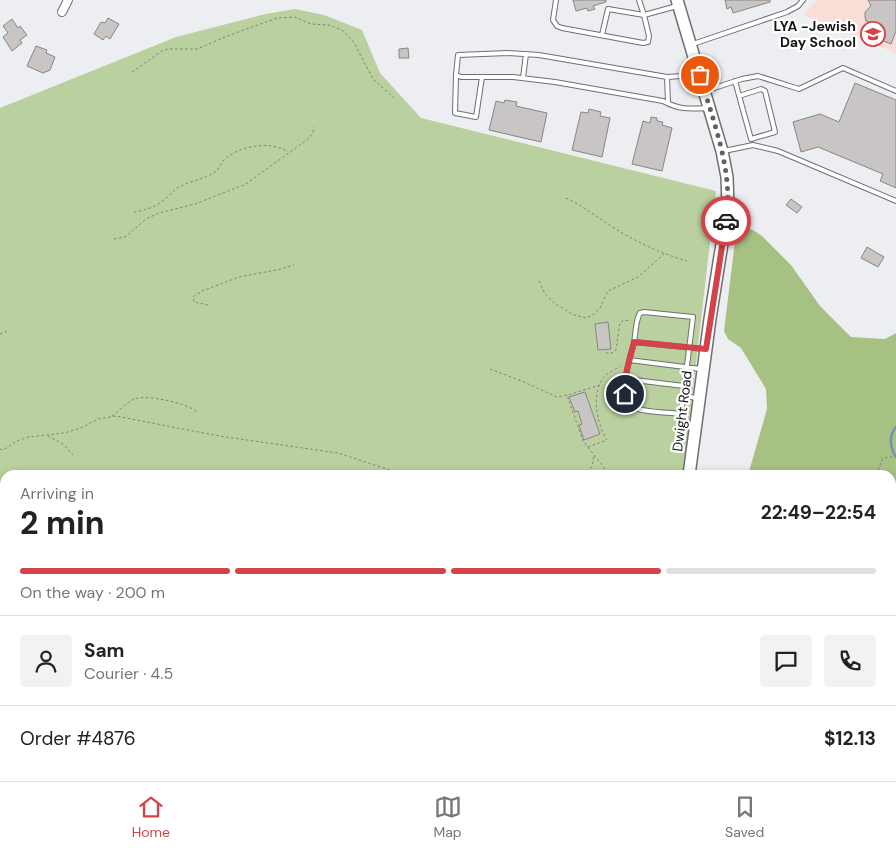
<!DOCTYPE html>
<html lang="en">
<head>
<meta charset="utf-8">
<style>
	:root { --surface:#fff; --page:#f2f2f2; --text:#222; --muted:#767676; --line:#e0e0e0; --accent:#d34349 }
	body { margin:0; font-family:"DM Sans",sans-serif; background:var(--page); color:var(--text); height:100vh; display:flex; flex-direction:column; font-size:19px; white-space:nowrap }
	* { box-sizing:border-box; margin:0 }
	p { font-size:16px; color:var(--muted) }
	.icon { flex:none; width:28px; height:28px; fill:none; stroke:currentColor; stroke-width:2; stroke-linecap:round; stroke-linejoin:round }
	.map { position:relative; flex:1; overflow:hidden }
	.drawer { position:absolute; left:0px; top:470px; width:896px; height:311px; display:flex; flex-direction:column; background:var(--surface); border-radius:15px 15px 0 0; box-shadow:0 2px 8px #0003 }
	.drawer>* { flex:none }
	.pin { position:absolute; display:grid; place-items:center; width:42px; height:42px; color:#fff; margin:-21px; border:2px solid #fff; border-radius:50%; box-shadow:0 1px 5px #0007 }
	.courier { position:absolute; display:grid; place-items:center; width:50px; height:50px; margin:-25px; border:4px solid #d34349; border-radius:50%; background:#fff; color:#222; box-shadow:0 1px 6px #0007 }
	.head em { font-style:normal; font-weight:700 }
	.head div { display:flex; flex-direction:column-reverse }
	.head { display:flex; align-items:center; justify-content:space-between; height:85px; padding:0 20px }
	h1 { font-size:32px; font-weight:700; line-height:38px }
	.bar { display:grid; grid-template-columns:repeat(4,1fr); gap:8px 5px; align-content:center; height:60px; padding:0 20px }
	.bar i { height:6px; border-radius:4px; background:var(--line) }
	.bar .on { background:var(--accent) }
	.bar p { grid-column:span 4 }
	.line { display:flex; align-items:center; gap:12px; padding:0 20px; border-top:1px solid var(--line) }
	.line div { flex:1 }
	.round { display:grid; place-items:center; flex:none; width:52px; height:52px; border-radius:5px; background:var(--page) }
	.tab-bar { display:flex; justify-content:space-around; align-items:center; height:70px; border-top:1px solid var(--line); background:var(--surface); font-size:14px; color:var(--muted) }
	.tab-bar a { display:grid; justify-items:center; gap:2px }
	.tab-bar .on { color:var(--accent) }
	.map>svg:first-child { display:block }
</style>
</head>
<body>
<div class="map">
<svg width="896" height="781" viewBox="0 0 896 781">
	<rect width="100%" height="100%" fill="#edeef2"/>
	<!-- education -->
	<path fill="#f8ded7" d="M817,0h79v53l-93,-38z"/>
	<!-- green -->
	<path fill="#bbd09f" d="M295,9l29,6 38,15 18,43 41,45 295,73 -33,284h-678v266l-5,-2v-631l176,-71 90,-23z
		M185,776h440l-2,5h-433z"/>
	<!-- forest -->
	<path fill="#a7c183" d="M737,225l16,5 9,6 29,29 29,41 31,31 34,2 11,-6v448h-246l2,-5h239v-301h-143l19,-66 -1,-20 -25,-41 -13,-9 -4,-8z"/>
	<!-- water -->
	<path fill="#9ec3fa" stroke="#758fb6" d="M454,776h82l-6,5h-80z"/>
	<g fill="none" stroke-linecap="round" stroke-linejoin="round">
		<!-- stream -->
		<path stroke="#758fb6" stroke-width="2.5" d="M896,427c-8,10 -6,20 0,30
			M891,635l5,-3
			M0,715l5,-3
			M431,776l19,5
			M577,781v-5
			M596,781l4,-4 14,-1
			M741,781v-5
			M783,781l9,-2 5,-3"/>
	</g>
	<!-- building -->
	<path fill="#c9c5c4" stroke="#888584" d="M573,0h33v2l-13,4 2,3 -7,2 -1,-3 -11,3z
		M725,0h45v2l-37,11 -2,-6 -4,2z
		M868,0h28v31l-5,13 -17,-7 5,-11 -13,-5 -1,-4v-5l6,-6z
		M108,18l11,6 -9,15 -4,-3 -3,4 -9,-6 7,-12 4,1z
		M12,19l6,9 2,-2 7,9 -7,5 2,3 -10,8 -9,-14 5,-4 -5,-7z
		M36,46l11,4 -1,3 9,4 -5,13 -7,3 -16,-7z
		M408,48l1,10h-10v-9z
		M855,83l41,17v88l-16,-7 3,-7 -65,-27 -17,5 -8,-30 27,-8 19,8z
		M505,100l12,2 -1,4 31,7 -6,29 -52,-12 7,-29 8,2z
		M589,109l12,3 -1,4 10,2 -8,39 -30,-7 9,-38 7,1z
		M651,117l6,1v3l6,1 -1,3 10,3 -10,43 -30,-7 11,-43 7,2z
		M791,199l11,8 -5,6 -11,-8z
		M867,247l17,10 -6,10 -17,-9z
		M608,322l3,27 -13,1 -3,-26z
		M585,392l15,42 -16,6 -5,-15 3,-1 -4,-13 -3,1 -6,-15z"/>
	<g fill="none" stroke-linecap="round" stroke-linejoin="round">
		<defs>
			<path id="lane" d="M556,0l-3,20 4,6 5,2 81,15 5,-1 1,-6 -5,-21 -36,-6 -6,26
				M639,0l5,15 33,-9
				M693,44l94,-32 11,-6 5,-6
				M456,75l-1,38 21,4 6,-40
				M697,75l-30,2 -128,-22 -31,-2 -50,2 -2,20 5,2h52l42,5 108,19c17,9 26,8 45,7
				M667,77l1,26
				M523,78l3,-24
				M735,81l16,58
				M705,91l37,-12 16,-3 41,13 44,-21 53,23
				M739,96l22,-7 4,2 10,41 -24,7
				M724,151l29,-6 25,6 118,50
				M644,312l49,5 -12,97c-13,-2 -39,-1 -50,-8 -14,-10 -1,-49 3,-63 2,-10 1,-21 6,-30z
				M634,342l69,7
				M629,360l72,9
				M626,379l58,7
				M683,396l14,2"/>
			<path id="street" d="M62,12l6,-12"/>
			<path id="secondary" d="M677,0l45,151 5,26 1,29 -18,113 -21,156
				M632,781l2,-5"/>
		</defs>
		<!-- lane casing -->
		<use href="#lane" stroke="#6e6f71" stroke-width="6"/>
		<!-- street casing -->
		<use href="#street" stroke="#6e6f71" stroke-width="10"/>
		<!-- secondary casing -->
		<use href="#secondary" stroke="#6e6f71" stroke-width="14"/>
		<!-- path -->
		<path stroke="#7f8083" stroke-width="1" stroke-dasharray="2.5 2.5" stroke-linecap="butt" d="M132,72l30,-21 6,-2h29l33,-14 47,-17 18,-1 16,7 18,1 13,5 11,11 20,38 21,19
			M566,198c22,10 39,26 60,37 19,11 40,20 61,26
			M134,212c11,-2 23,-5 31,-13 6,-4 8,-9 14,-12 11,-6 26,-8 36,-15 5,-3 5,-8 9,-12 14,-14 47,-20 64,-8
			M114,239l11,-2 21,-18 13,-6 36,-9 51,-20 62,-45 5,-6 1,-6
			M539,281l6,13 9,9 20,12 12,3 7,-3 7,-7 8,-17 30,-14 26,-23
			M208,305l-14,-3 -1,-5 9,-6 37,-14 42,-8 13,-4
			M0,334l7,-3
			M606,353h6l4,-3 4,-27 4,-3 7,1
			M490,369l34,13 33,15 10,-2
			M600,385l-32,10v3l15,43 27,34
			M112,416c7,-5 14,-13 22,-17 11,-5 54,4 63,13
			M48,436l15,8 10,11
			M588,447l19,-7c-10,-15 -16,-46 -4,-62 4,-5 12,-8 17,-12
			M0,449l3,1 14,-9 11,-4 36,-4 17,-5 17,-9 18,-3 103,20 119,17 67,22
			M583,475l9,-8 2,-12
			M877,475l5,-16 7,-2h7
			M0,506l5,2
			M891,543l5,2
			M891,612l5,-5
			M0,682l5,1
			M891,683l5,1
			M205,776l4,5
			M606,781l1,-5"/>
		<!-- lane -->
		<use href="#lane" stroke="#fff" stroke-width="4"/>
		<!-- street -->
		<use href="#street" stroke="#fff" stroke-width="8"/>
		<!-- secondary -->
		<use href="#secondary" stroke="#fff" stroke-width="11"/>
	</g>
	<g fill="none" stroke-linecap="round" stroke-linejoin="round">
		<!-- done -->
		<path stroke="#606163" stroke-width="5" stroke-dasharray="0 9" d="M700,75c13,47 34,96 26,146"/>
		<!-- route -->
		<path stroke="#d34349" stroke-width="6" d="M625,394l2,-24 7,-28 72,7 20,-128"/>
	</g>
	<!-- icons -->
	<defs>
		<symbol id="school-ring" viewBox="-11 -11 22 22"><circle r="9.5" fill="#fff" stroke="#d34349" stroke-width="1.5"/><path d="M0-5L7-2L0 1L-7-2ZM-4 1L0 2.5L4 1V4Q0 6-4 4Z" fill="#d34349"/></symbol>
	</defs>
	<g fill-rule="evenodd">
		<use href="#school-ring" x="859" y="20" width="28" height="28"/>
	</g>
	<g text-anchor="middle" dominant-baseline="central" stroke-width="4.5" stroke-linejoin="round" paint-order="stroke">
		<!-- poi labels -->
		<g font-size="14" font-weight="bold" fill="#141516" stroke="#fff" text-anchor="end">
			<text x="856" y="26">LYA -Jewish<tspan x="856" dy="16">Day School</tspan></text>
		</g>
		<!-- street labels -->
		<g font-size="14" fill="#141516" stroke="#fff">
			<text transform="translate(682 411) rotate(-83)">Dwight Road</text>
		</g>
	</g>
</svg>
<div class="pin" style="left:700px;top:75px;background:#ea580c"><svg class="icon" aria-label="bag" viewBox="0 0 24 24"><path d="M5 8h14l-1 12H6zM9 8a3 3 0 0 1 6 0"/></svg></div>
<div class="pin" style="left:625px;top:394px;background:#1f2937"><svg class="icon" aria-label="home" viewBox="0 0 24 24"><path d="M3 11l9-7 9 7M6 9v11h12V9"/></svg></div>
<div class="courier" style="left:726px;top:221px"><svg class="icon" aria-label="car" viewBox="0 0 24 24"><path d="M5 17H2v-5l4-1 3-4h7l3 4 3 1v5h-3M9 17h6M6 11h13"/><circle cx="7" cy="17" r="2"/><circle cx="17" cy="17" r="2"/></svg></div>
<section class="drawer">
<div class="head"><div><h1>2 min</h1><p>Arriving in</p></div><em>22:49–22:54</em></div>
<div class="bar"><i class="on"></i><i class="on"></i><i class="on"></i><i></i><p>On the way · 200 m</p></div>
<div class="line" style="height:90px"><a class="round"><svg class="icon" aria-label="person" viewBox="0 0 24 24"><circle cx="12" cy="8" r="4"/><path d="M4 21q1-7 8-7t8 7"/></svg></a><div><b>Sam</b><p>Courier · 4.5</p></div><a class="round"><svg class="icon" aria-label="chat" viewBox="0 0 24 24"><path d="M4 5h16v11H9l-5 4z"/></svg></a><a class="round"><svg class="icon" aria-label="phone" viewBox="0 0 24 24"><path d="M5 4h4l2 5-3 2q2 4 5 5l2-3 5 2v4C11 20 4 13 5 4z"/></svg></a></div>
<div class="line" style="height:65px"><div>Order #4876</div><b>$12.13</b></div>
</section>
</div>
<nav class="tab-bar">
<a class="on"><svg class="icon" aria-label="home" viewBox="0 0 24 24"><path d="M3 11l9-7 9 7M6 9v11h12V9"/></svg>Home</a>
<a><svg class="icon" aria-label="map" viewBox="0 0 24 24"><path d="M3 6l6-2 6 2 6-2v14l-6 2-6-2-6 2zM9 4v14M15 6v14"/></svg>Map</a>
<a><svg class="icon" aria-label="saved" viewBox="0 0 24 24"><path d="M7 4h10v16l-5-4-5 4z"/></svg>Saved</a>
</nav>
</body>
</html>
